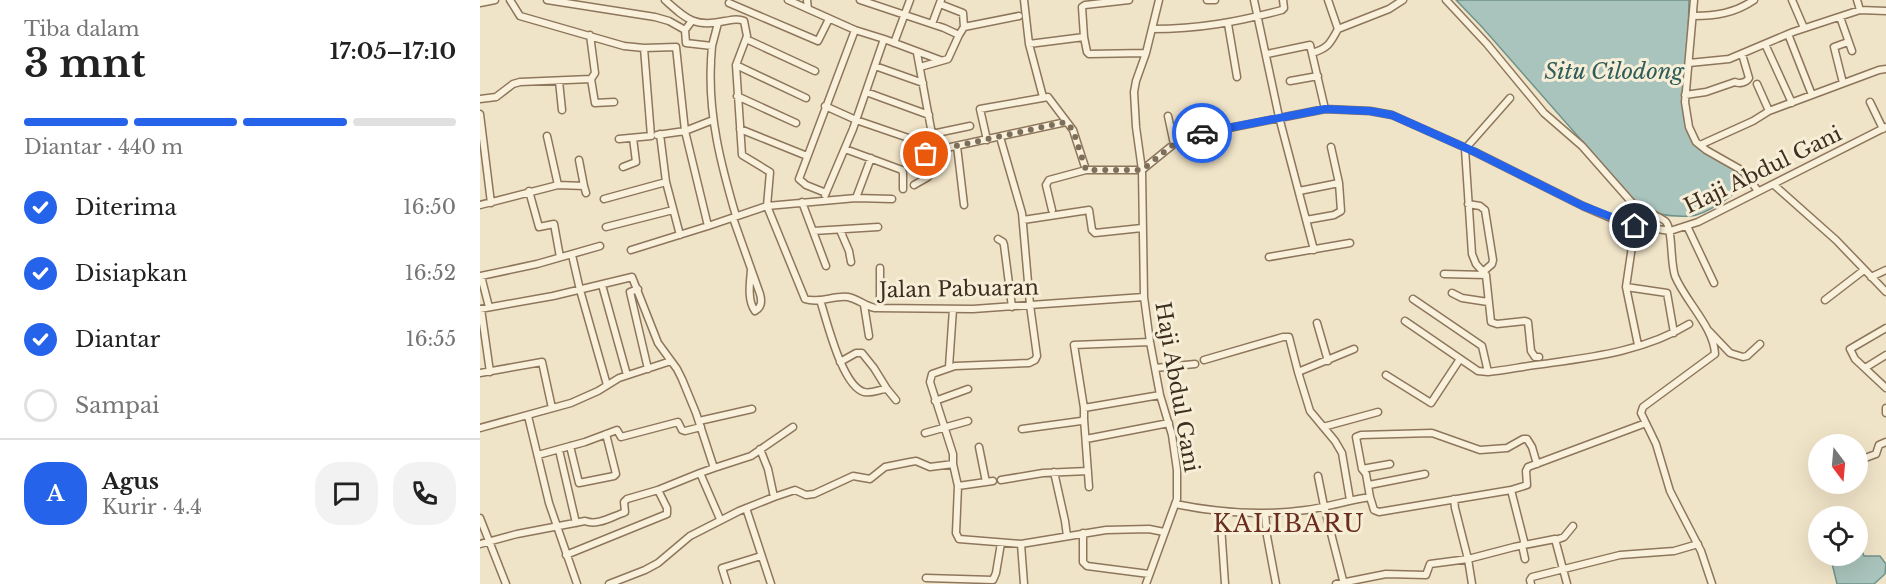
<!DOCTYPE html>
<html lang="id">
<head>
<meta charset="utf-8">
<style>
	:root { --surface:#fff; --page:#f2f2f2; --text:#222; --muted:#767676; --line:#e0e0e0; --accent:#2563eb }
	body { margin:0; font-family:"Libre Baskerville",serif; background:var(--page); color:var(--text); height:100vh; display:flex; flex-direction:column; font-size:22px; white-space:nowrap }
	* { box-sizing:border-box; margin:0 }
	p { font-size:20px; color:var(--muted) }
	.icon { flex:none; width:33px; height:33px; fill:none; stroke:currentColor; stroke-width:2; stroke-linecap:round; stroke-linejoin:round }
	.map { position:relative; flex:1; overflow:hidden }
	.drawer { display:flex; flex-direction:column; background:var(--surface); width:480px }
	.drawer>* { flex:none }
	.needle { width:39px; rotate:164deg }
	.fabs { position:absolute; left:1328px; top:434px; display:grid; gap:12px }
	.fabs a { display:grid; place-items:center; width:60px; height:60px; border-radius:50%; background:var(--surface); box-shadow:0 6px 24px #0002; font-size:30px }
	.pin { position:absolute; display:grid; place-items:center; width:51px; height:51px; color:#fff; margin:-26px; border:3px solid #fff; border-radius:50%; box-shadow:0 2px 6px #0007 }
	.courier { position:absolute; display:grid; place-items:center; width:60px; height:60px; margin:-30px; border:4px solid #2563eb; border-radius:50%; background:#fff; color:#222; box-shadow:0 2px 8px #0007 }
	.summary em { font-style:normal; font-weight:700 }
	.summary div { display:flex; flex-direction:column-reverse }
	.summary { display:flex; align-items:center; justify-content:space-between; height:102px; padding:0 24px }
	h1 { font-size:39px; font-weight:700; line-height:45px }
	.bar { display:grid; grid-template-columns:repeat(4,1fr); gap:9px 6px; align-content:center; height:72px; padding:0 24px }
	.bar i { height:8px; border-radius:4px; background:var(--line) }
	.bar .active { background:var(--accent) }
	.bar p { grid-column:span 4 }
	.line { display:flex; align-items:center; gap:15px; padding:0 24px; border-top:2px solid var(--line) }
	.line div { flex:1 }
	.round { display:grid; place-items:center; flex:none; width:63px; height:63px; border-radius:24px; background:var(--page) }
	ol { padding:0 24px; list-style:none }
	li { display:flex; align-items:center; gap:18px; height:66px }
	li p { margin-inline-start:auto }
	li .icon { padding:6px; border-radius:50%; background:var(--accent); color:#fff; stroke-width:4 }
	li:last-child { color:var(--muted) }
	li i { width:33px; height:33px; border:3px solid var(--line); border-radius:50% }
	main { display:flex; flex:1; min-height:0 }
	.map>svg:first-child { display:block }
</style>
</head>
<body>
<main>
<section class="drawer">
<div class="summary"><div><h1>3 mnt</h1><p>Tiba dalam</p></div><em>17:05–17:10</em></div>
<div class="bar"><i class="active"></i><i class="active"></i><i class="active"></i><i></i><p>Diantar · 440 m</p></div>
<ol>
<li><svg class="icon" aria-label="check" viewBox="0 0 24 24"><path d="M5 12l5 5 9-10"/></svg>Diterima<p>16:50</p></li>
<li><svg class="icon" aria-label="check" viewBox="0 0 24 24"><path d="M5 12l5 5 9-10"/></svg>Disiapkan<p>16:52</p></li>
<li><svg class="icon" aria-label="check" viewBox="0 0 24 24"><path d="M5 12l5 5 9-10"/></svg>Diantar<p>16:55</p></li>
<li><i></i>Sampai</li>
</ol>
<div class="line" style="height:108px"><b class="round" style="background:var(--accent);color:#fff">A</b><div><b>Agus</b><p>Kurir · 4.4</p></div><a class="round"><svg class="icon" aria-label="chat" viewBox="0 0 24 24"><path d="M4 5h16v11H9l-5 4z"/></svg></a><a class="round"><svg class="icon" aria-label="phone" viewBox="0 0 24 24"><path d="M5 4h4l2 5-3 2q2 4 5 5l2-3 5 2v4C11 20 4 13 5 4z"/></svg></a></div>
</section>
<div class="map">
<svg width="1406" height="584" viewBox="0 0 1406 584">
	<rect width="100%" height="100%" fill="#f0e4c8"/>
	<!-- water -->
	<path fill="#a9c4bc" stroke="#6f938a" stroke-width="1.5" d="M976,0h233l-3,122 20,29 34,23c1,4 2,5 1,9 -2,12 -38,32 -50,33 -16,1 -36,-1 -51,-9l-158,-180z
		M1377,538l7,18h16l6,8 -1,10 -11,10h-37l-7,-29h27z"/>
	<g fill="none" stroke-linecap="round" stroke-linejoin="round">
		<defs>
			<path id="street" d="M30,0l10,16 104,30 20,2 7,88 -32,3
				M67,0l108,17 14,4 16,9 6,-8
				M185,0c21,19 30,28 60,21 7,-1 12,-3 19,0l3,15 -11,29 6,90 28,17 -3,34 38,93c14,5 29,-4 43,-2 10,2 17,9 27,11l98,1 171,-12
				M308,0l67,30 29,9 56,21
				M327,0l1,9
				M380,0l84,28 15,7
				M544,0l5,44 14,53
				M727,0h8
				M774,0l25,117 35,133
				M848,0l10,29
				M966,0l41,44 57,69 38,33 52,59c7,5 30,13 32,17 7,9 4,39 9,54 10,25 39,51 40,78l-72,53 -2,6 15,31 14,47 31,60 11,33
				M1214,0l-9,102 4,25 7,15 10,8 37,21 15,20
				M1312,0l12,28
				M1377,0l3,10
				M0,3l15,-3
				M249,3l89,38 11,-22
				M1213,16c23,0 42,-3 61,-16
				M1360,17l12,34
				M452,24l9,-24
				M748,24l9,53
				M484,27l55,-11
				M672,29c47,0 85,-7 130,-19l2,-2 -1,-8
				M205,30l1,13 26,3
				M1308,34l24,61
				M604,37l-2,-30 3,-2 44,-5
				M266,39l69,32
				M414,43l16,-43
				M549,44l55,-7 3,15 2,2 57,-1
				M1285,44l27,59
				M164,48l32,-1 9,84 23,95
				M437,53l15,81
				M832,53c17,-5 18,-10 26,-24l51,-20 14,-9
				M787,54l43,-9 15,64
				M231,60l1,-14 6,-23
				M231,62c-3,53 10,103 25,154
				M1209,63l40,-4 64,-27 67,-22 26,1
				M256,65l70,33
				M395,66l48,17
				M440,67l28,-8 11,-24 5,-8 -1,-14 -23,-9
				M111,79l4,24 19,-1
				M79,81l3,29
				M810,81l28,-5
				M1363,83l-9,-36 14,-5
				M1277,84l12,27
				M386,92l63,23
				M1205,95l21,-3 29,-10c4,2 11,1 14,-4l-7,-24
				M257,96l59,27
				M1030,98l-45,51 7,105 4,10 10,11 5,47 6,2 28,-3 3,1 3,29 4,6h4
				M0,99l16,-2 17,-13 7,-2 71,-3 4,-6 -5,-38
				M1390,102l13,27
				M345,106l31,14 67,23 9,-9
				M0,114l11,89
				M688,116l6,28
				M260,129l67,27
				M180,134l6,48 14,53
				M452,134l38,-8
				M177,135l28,-4 28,-11
				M67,136l11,49
				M507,140l-7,-31 68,-12 25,33 13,40
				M1220,145l53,-24 16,-10 110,-41 7,-1
				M477,146l7,59
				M365,149l57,21 1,3v16
				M99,160l5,26
				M143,167l13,-5 -3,-24
				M662,170l32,-26 20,-9 131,-26 45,2 22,4 83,37 108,54 42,18 45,7 28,-9 188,-95
				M434,185l14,-8 -2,-22 2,-3 138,-30
				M1294,185l62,55 50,52
				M49,191l10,36 15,-3 6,33
				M819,191l40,-8
				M346,193l-20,-8 -7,-6 56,-149
				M345,195l28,-66 31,-90
				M376,198l15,-40
				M124,199l62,-17
				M322,202l24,64
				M988,204l12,2 5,4 8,50 -1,4 -8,7
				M0,205l78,-20 26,1 2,7
				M572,210l-6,-25 3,-5 37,-10h56
				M253,218l27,76c2,7 2,13 -5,17 -8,-11 -5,-28 -4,-41
				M543,220l66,-10 3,20 3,3 47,-5
				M826,220l28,-5 7,-4 -2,-28 -8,-36
				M1155,226l-9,61 12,58
				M1207,226l27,57
				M126,227l67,-17
				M360,230l9,21 2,11
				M333,231l65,-4
				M518,239l5,3 1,3 8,62
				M151,250l77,-24 59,-20 89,-8 36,1
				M92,255l8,35 27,95
				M789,257l81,-14
				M400,268v40
				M964,274l42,1
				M1391,277l15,-7
				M122,285l25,90
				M1146,287l41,6 7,40
				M158,289l-8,3 18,77
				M972,293l10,5 26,4
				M933,299l69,47 6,26c19,-2 37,-6 55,-8 50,-7 102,-13 146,-40
				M340,300c7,21 22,86 44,92 8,2 16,-3 23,-3l9,11
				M1345,300l39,-30
				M384,305l5,31
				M9,307l-8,-31 56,-12 63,-18
				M0,309l73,-13 79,-19 26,66 19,26 5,10 14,34 18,55 -14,5 20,46
				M1,309l9,63
				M925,321l73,50 10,1
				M837,323l11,38
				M1406,328l-36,21 5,10 31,29
				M1229,331l21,22 13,4 4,-1 13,-12
				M724,360l79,-23h6l9,35 12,39 25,30 7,12 8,47
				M360,362l16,-9h6l12,15 13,21
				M469,367l4,-58
				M675,368l40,-4
				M1385,368l21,-13
				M818,372l56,-23
				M0,373l62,-11 10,46
				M906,375l45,28 29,-44
				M455,401l33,-12
				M604,408l-10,-63 76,-3
				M1406,408v5
				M48,416l21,87 28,81
				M604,419l5,68
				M219,421l53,-12
				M843,427l55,-15
				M0,428l91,-25 27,-12 21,-13 52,-17
				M542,429l59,-8 3,-2v-11l76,-13
				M445,433l43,-12
				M606,439l83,-16
				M90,446l9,37 35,-7 2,-2 -10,-40
				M499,447l7,35
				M280,449l8,20 6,28
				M79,450l17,73
				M58,455l47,-13 32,-12 4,7 57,-15 4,8 3,1 16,-4
				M1377,461l19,-7 3,-9 7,-3
				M473,464v-10l-23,-72 2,-8 23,-8 74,-3 6,-3 2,-4 -7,-51 -8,-92 -22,-76
				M234,468l37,-12 42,-29
				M882,469l-6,-32 5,-2 71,-2 48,17 27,-2 16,-9h4l5,8 5,17
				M574,472l11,49 2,15
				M838,476l6,30 20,78
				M521,480l42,-7 45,-2
				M889,485l56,-11
				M478,486l35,-5
				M1031,490l14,55
				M890,497l-4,-23 -4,-5 28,-5
				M974,499l1,9 13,51 4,25
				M695,504c44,9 87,12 131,6 22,-3 43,-10 64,-13l4,13 5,2 132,-22 16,-5 -1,-14 2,-4 118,-44
				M266,508l25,76
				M740,511l5,73
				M785,513l2,23 9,48
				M0,518l26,66
				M603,533v29l4,4 62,8
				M1076,540l8,-3 9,-11
				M0,544l37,-10 68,-13c12,5 26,-4 38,-8l2,-1 -1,-10 3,-3 31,-9 42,-17
				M541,544l3,40
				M1042,545l3,14
				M86,555l101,-41v-6l-9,-18
				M446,578l67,2 3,-7 5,-30
				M129,584l36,-14 13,-7 32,-27 49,-25 35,-14 21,-7 11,5 8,-1 39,-18 17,3 15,-12 25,-5 6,-1 14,6 23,-3 5,22 -2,47 3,6 62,5 85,-14 43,-1 15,3
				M247,584l-5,-16 39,-12
				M666,584l31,-85v-29l-5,-35 -12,-40 -10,-53 -6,-45 -2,-127 -6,-43 -2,-35 2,-11 10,-28 13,-53
				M856,584l50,-10 40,1 4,-11 38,-5 46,-12 41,-8 12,45
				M1051,584l-1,-4 2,-3 88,-22 54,-4 24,-7"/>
		</defs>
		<!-- street casing -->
		<use href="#street" stroke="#8d765c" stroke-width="9"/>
		<!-- street -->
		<use href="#street" stroke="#faf1dc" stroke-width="6"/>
	</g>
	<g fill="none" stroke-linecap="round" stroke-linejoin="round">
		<!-- done -->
		<path stroke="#7c6e5b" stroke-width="6" stroke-dasharray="0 10.8" d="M446,154l2,-2 138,-30 7,8 13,40h56l32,-26 20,-9 8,-2"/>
		<!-- route -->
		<path stroke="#2563eb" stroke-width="8" d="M722,133l123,-24 45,2 22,4 83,37 108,54 52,20"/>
	</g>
	<g text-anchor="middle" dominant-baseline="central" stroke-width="6" stroke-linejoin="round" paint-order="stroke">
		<!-- street labels -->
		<g font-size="21" fill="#3d2e20" stroke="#f7eed8">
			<text transform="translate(1283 170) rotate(-26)">Haji Abdul Gani</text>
			<text transform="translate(479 289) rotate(-1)">Jalan Pabuaran</text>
			<text transform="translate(697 387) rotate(80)">Haji Abdul Gani</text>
		</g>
		<!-- water labels -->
		<g font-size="22" font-style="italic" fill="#2f5d5a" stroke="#f7eed8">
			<text x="1134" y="71">Situ Cilodong</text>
		</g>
		<!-- quarter labels -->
		<g font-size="24" letter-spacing="1.5" fill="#6b2e1e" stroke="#f7eed8">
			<text x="809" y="523">KALIBARU</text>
		</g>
	</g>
</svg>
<div class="fabs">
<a><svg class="needle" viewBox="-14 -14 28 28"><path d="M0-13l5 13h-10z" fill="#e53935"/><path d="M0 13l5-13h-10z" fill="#767676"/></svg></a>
<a><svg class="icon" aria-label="locate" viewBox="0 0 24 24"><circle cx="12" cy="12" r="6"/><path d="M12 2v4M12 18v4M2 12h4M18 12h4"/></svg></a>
</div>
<div class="pin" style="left:446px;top:154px;background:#ea580c"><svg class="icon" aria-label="bag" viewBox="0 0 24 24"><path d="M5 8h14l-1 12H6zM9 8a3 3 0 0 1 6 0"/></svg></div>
<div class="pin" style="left:1155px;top:226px;background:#1f2937"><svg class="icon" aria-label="home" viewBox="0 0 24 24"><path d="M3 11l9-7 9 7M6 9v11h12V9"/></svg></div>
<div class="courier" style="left:722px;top:133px"><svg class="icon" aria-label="car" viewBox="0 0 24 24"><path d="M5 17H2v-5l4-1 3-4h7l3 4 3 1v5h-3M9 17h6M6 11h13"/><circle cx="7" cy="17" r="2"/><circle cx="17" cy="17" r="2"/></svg></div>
</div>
</main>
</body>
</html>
